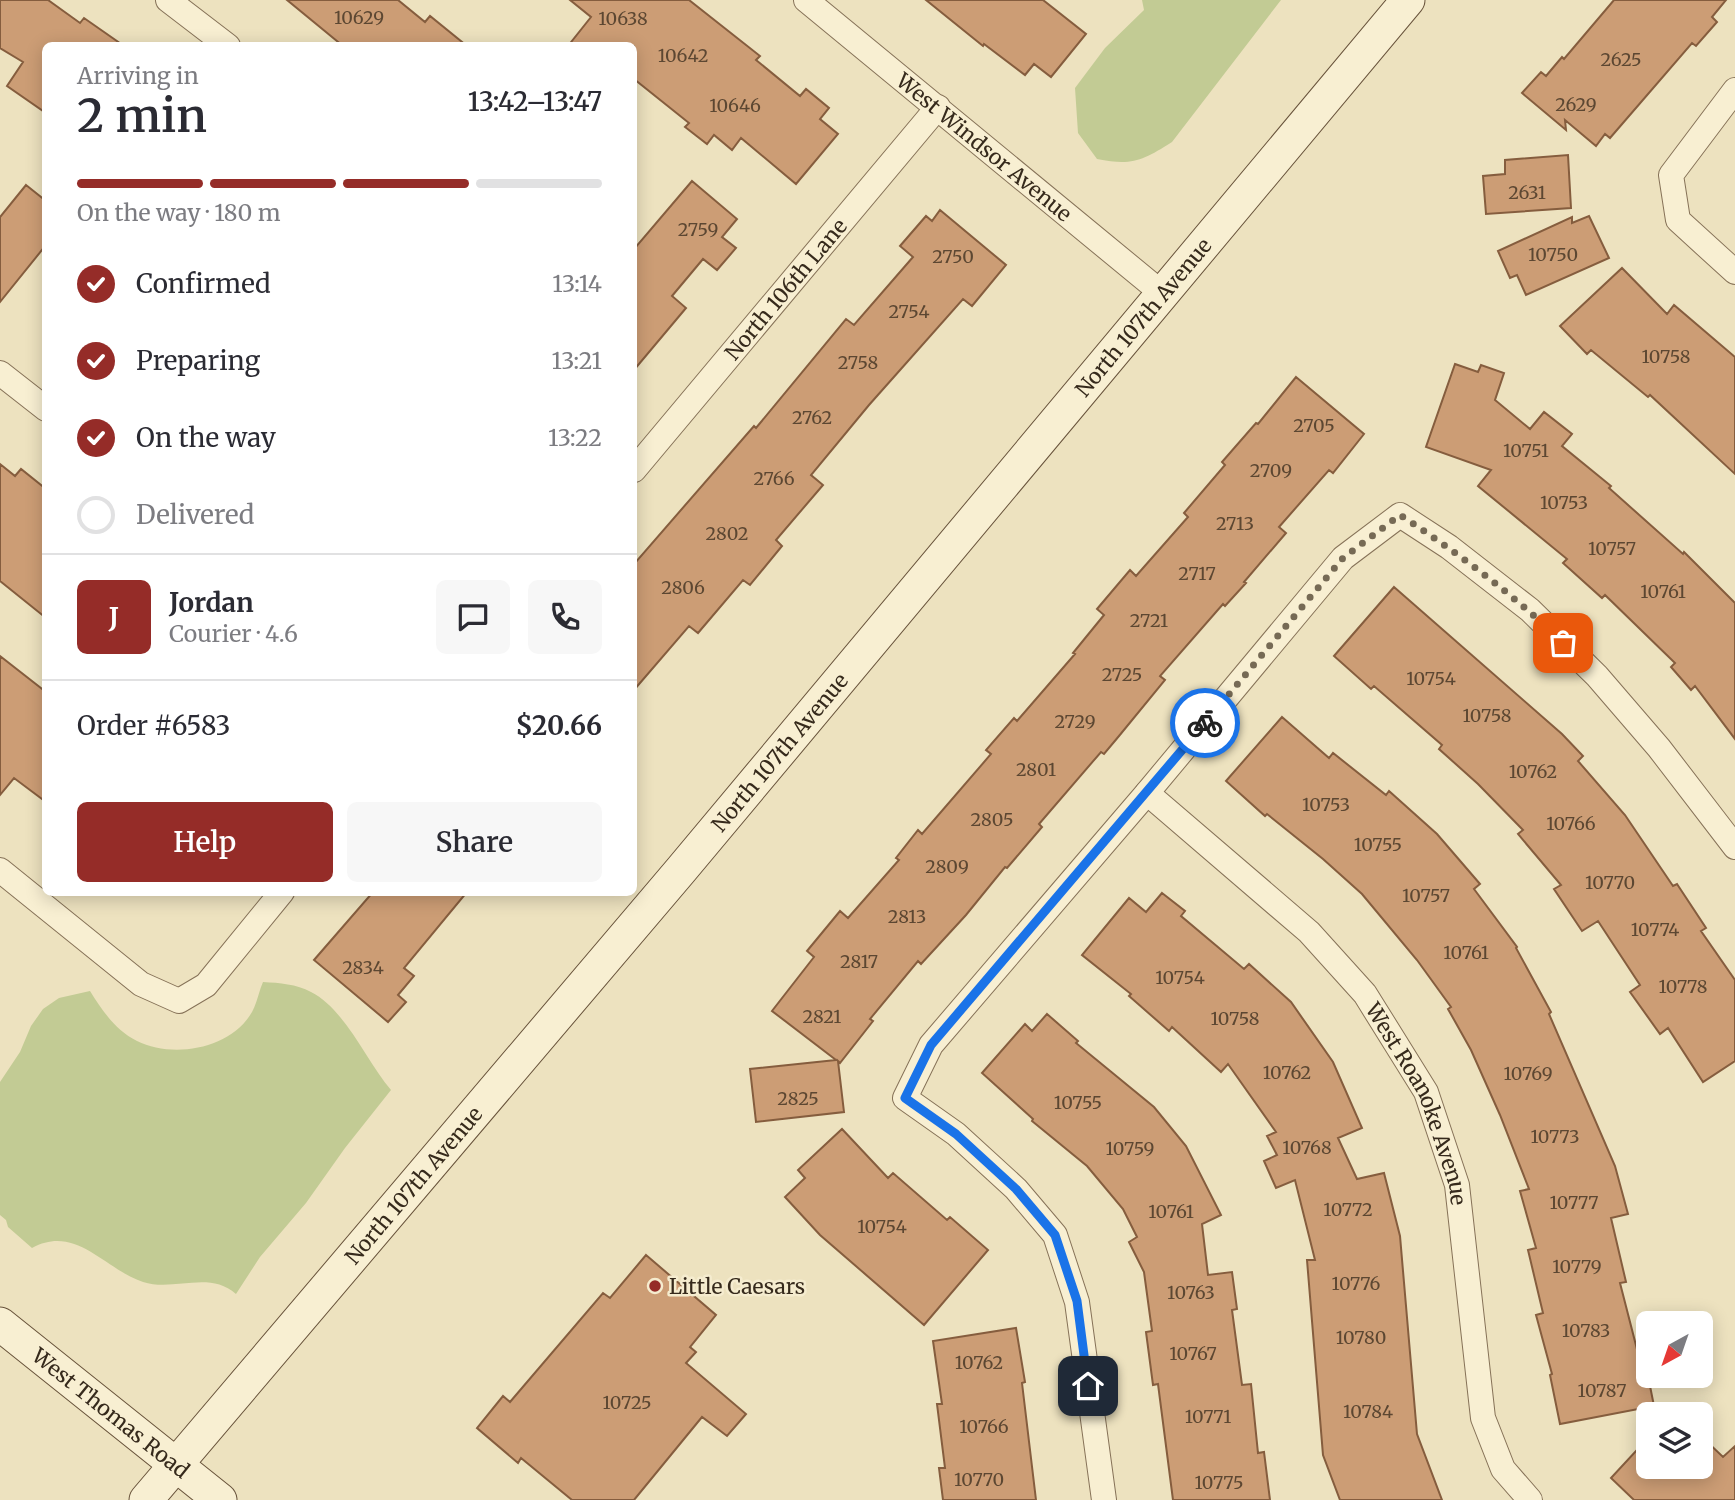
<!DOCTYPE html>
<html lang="en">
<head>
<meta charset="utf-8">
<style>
	:root { --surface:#fff; --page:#f7f7f7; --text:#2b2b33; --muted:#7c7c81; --line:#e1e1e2; --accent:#952c28 }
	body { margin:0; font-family:Merriweather,serif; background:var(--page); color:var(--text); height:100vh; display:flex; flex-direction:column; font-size:26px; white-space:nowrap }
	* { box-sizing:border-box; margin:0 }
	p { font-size:23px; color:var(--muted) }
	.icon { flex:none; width:38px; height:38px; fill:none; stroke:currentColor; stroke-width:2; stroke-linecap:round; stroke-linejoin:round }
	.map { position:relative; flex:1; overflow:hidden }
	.side { position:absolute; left:42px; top:42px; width:595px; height:854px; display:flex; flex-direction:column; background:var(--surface); border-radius:10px; box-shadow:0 4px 18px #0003 }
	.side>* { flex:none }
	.needle { width:46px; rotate:220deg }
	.controls { position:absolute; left:1636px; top:1311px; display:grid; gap:14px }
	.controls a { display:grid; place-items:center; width:77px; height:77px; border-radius:10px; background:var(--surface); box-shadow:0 4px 18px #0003; font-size:35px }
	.pin { position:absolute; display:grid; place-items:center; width:60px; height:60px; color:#fff; margin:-30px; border-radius:14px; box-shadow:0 4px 10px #0006 }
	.courier { position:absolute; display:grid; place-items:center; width:70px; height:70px; margin:-35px; border:5px solid #1a73e8; border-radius:50%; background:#fff; color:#222; box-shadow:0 2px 9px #0007 }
	.headline em { font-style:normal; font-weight:600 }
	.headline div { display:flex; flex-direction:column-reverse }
	.headline { display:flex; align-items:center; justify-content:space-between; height:119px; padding:0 35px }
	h1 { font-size:46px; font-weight:600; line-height:52px }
	.bar { display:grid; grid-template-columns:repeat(4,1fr); gap:10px 7px; align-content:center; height:84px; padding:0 35px }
	.bar i { height:9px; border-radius:5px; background:var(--line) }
	.bar .on { background:var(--accent) }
	.bar p { grid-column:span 4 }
	.line { display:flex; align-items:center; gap:18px; padding:0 35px; border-top:2px solid var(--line) }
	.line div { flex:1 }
	.round { display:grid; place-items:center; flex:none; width:74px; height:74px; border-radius:10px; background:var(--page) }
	ol { padding:0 35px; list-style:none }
	li { display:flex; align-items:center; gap:21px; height:77px }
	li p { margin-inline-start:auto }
	li .icon { padding:7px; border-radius:50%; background:var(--accent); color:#fff; stroke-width:4 }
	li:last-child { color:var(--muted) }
	li i { width:38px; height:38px; border:4px solid var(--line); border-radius:50% }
	.primary-button { display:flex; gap:14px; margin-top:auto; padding:14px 35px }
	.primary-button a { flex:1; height:80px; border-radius:10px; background:var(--accent); color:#fff; font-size:28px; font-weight:600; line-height:80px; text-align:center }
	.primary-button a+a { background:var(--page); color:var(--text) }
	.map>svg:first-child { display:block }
</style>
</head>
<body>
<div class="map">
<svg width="1735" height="1500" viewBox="0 0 1735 1500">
	<rect width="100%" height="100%" fill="#ede2bf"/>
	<!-- green -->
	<path fill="#c2cb94" d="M1142,0h139l-109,142c-30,19 -40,24 -75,17l-19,-26 -3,-45 30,-40 39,-38z
		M263,982c17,1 33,2 48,10 34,17 56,70 80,98l-46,58 -39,55 -46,54 -24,37c-27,-24 -62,-2 -93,-12 -39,-13 -67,-58 -111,-34l-24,-21 -2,-7 -6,-5v-133l20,-30 11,-26 12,-17 16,-11 31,-7c12,19 25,39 47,50 36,18 94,8 115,-29 5,-9 7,-21 11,-30z"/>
	<!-- building -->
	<path fill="#cc9d75" stroke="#855d3e" stroke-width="2" d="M0,0h48l32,23 4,-5 40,28h-78v67l-39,-27 16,-24 -23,-14z
		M287,0h111l27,22 5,-6 37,30h-124z
		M570,0h119l71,56 -4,4 44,36 6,-7 23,19 -9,11 18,15 -42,50 -55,-46 -9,12 -18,-15 -7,9 -22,-17 4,-4 -55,-44v-33h-66l23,-29z
		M926,0h117l43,34 -35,43 -17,-13 -9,11 -41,-31 -1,2z
		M1614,0h112l-14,17 5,5 -21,24 -4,-3 -82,95 -5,-4 -9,12 -31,-26 1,10 -44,-37 19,-21 5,4 16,-19 2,2z
		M1568,155l3,53 -85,6 -3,-38 22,-2v-14z
		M692,181l45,38 -15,18 14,11 -19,22 -14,-11 -31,37 14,12 -52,62v-121z
		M26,185l20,16v44l-46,57v-85z
		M940,210l66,55 -34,41 -9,-7 -94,106 -58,70 12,10 -47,55 6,6 -32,39 -7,-5 -45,53 -9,-7 -55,64v-126l120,-138 2,2 90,-109 8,6 59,-68 -13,-11 26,-30 6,5z
		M1589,216l20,42 -83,37 -9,-20 -7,3 -12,-27 74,-34v6z
		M1622,268l45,46 7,-9 61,52v117l-85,-79 -2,2 -57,-47 -4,4 -27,-28z
		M1455,364l23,8 3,-7 23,8 -9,27 35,29 14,-17 28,22 -10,12 49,40 -2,2 74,66 1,-2 51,51v136l-40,-53 -4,4 -20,-23 4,-4 -70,-68 -3,3 -39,-35 4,-4 -89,-73 13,-16 -65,-23z
		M1296,377l68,57 -31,39 -4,-3 -50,57 7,6 -42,49 2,1 -21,23 -2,-2 -63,72 5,4 -46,56 -15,18 -3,-2 -62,72 3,3 -35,41 -2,-1 -39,48 -45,49 -3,-3 -48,58 3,2 -33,42 -2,-2 6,51 -88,10 -6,-53 86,-9 -64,-49 42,-54 -7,-6 33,-40 8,7 51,-58 -3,-2 22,-28 4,4 69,-80 -5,-4 28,-32 3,3 58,-67 -2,-1 31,-38 -7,-6 33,-39 6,6 52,-59 -4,-4 41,-48 -3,-3 34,-39 2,1z
		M0,464l15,12 6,-7 25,20v129l-46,-37z
		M1394,587l168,147 21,22 -5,5 47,54 48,71 4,-2 29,44 -5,3 34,49v81l-32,21 -35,-54 -8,6 -30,-42 10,-7 -42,-64 -16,10 -28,-42 7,-4 -43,-51 5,-4 -45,-46 -39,-35 3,-4 -68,-59 -3,3 -37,-33z
		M0,656l46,36v110l-32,-24 -14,17z
		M1282,717l47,41 4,-5 53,42 3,-4 48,43 43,50 -6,5 43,58 -1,1 35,64 -2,2 66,152 13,48 -17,4 15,64 -6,1 19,74 5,-1 10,50 -94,18 -10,-49 2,-1 -16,-59 7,-2 -15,-63 8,-2 -16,-57 9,-2 -29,-74 -29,-65 -23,-41 3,-2 -34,-47 -55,-66 -39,-35 -56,-45 -2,2 -39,-35z
		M373,892h94l-63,76 10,8 -16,19 8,7 -18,20 -74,-62z
		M1162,893l23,18 -4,5 63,53 5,-5 42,38 42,60 29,66 -24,10 19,41 27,-6 16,63 17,198 25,66h-102l-17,-45 -16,-195h8l-20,-80 -19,8 -12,-27 13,-6 -10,-19 9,-4 -48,-68 -7,8 -49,-45 -3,4 -40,-35 2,-2 -49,-39 47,-57 17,14z
		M1047,1014l31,27 -2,2 78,64 32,39 35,69 -19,9 6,51 24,-3 5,37 -5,1 10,75 9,-1 7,69 6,-1 6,48h-97l-15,-116 -5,1 -7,-53 6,-1 -8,-59 -15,-30 8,-5 -14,-28 -36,-43 -55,-45 1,-2 -51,-46 43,-49 7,7z
		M842,1129l46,49 5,-5 54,47 3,-3 38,33 -64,75 -104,-90 -35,-38 20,-19 -7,-8z
		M646,1255l70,60 -26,32 6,5 -10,11 60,51 -19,22 -25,-19 -68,83h-62l-51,-42 -3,5 -41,-35 26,-32 7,6 93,-109 7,5z
		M1016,1328l9,54 -3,1 14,117h-93l-4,-32h6l-8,-64h5l-9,-63z
		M1701,1436l22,21 12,-11v54h-101l-23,-22 37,-40v28h53z"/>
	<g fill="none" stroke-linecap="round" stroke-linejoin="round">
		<defs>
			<g id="street">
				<path d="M168,0l60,46"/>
				<path id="s1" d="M806,0l357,294"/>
				<path d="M1735,90l-64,85 7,45 57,52"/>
				<path d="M0,373l46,36"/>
				<path id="s2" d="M634,470l304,-363"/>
				<path id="s3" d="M1147,793l162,139 56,62 61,98 31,93 26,233 20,51 27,31"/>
				<path d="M0,870l141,114 38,17 27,-16 76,-93"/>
				<path d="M1104,1500l-27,-198 -22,-67 -39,-46 -60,-55 -51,-36 26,-53 216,-252 196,-235 57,-43 49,32 81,63 67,66 62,72 76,99"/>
			</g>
			<g id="secondary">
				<path id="s4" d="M0,1324l220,176"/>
				<path id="s5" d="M146,1500l535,-630 727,-870"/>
			</g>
		</defs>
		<!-- street casing -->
		<use href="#street" stroke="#867258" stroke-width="26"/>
		<!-- secondary casing -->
		<use href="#secondary" stroke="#68533b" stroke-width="35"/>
		<!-- street -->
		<use href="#street" stroke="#f8efd2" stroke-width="24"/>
		<!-- secondary -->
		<use href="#secondary" stroke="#f8efd2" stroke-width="33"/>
	</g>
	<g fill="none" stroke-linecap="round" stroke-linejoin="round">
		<!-- done -->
		<path stroke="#766a55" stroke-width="7" stroke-dasharray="0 12.6" d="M1205,723l138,-165 57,-43c58,38 113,79 163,128"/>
		<!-- route -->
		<path stroke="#1a73e8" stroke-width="9" d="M1088,1386l-11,-85 -22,-66 -39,-46 -60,-55 -51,-36 26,-53 274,-322"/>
	</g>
	<!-- markers -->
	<circle fill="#952c28" stroke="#f5eccf" stroke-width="2.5" cx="655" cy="1286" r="7"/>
	<g text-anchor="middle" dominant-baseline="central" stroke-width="5" stroke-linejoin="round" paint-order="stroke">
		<!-- number labels -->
		<g font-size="18" fill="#5c4732">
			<text x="359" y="17">10629</text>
			<text x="623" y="18">10638</text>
			<text x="683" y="55">10642</text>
			<text x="1621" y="59">2625</text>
			<text x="1576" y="104">2629</text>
			<text x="735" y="105">10646</text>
			<text x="1527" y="192">2631</text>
			<text x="698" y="229">2759</text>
			<text x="1553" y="254">10750</text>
			<text x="953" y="256">2750</text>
			<text x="909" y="311">2754</text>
			<text x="1666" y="356">10758</text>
			<text x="858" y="362">2758</text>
			<text x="812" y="417">2762</text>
			<text x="1314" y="425">2705</text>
			<text x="1526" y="450">10751</text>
			<text x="1271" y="470">2709</text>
			<text x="774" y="478">2766</text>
			<text x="1564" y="502">10753</text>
			<text x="1235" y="523">2713</text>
			<text x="727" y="533">2802</text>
			<text x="1612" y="548">10757</text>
			<text x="1197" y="573">2717</text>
			<text x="683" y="587">2806</text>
			<text x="1663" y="591">10761</text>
			<text x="1149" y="620">2721</text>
			<text x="1122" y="674">2725</text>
			<text x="1431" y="678">10754</text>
			<text x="1487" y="715">10758</text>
			<text x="1075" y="721">2729</text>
			<text x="1036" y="769">2801</text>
			<text x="1533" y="771">10762</text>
			<text x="1326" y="804">10753</text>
			<text x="992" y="819">2805</text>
			<text x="1571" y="823">10766</text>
			<text x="1378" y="844">10755</text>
			<text x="947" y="866">2809</text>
			<text x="1610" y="882">10770</text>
			<text x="1426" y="895">10757</text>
			<text x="907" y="916">2813</text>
			<text x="1655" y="929">10774</text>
			<text x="1466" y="952">10761</text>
			<text x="859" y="961">2817</text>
			<text x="363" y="967">2834</text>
			<text x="1180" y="977">10754</text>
			<text x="1683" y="986">10778</text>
			<text x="822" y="1016">2821</text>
			<text x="1235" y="1018">10758</text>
			<text x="1287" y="1072">10762</text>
			<text x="1528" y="1073">10769</text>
			<text x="798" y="1098">2825</text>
			<text x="1078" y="1102">10755</text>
			<text x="1555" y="1136">10773</text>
			<text x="1307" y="1147">10768</text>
			<text x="1130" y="1148">10759</text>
			<text x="1574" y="1202">10777</text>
			<text x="1348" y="1209">10772</text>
			<text x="1171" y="1211">10761</text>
			<text x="882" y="1226">10754</text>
			<text x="1577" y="1266">10779</text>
			<text x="1356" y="1283">10776</text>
			<text x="1191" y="1292">10763</text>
			<text x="1586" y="1330">10783</text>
			<text x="1361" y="1337">10780</text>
			<text x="1193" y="1353">10767</text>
			<text x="979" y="1362">10762</text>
			<text x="1602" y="1390">10787</text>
			<text x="627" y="1402">10725</text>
			<text x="1368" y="1411">10784</text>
			<text x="1208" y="1416">10771</text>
			<text x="984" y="1426">10766</text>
			<text x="979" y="1479">10770</text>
			<text x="1219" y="1482">10775</text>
		</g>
		<!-- street labels -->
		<g font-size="21" fill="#362a1c" stroke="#f5eccf">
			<text stroke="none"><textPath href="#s1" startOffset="231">West Windsor Avenue</textPath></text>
			<text stroke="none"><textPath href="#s2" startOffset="236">North 106th Lane</textPath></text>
			<text stroke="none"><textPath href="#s5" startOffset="1547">North 107th Avenue</textPath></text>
			<text stroke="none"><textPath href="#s5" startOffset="980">North 107th Avenue</textPath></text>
			<text stroke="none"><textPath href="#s3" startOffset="420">West Roanoke Avenue</textPath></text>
			<text stroke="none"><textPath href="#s5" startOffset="413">North 107th Avenue</textPath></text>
			<text stroke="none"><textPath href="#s4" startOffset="142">West Thomas Road</textPath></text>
		</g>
		<!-- poi labels -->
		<g font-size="21" fill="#362a1c" stroke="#f5eccf" text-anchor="start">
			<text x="669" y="1286">Little Caesars</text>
		</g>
	</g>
</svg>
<div class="controls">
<a><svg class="needle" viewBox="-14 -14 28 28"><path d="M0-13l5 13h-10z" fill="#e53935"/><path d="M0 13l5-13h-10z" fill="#7c7c81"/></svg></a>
<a><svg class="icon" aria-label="layers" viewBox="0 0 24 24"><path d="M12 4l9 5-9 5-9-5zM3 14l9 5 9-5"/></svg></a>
</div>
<div class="pin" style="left:1563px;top:643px;background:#ea580c"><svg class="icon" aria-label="bag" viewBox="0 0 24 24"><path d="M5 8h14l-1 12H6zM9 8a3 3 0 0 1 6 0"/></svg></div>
<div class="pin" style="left:1088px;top:1386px;background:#1f2937"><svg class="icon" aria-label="home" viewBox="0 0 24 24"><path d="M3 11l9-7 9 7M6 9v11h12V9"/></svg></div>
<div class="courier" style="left:1205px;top:723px"><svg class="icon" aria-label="bike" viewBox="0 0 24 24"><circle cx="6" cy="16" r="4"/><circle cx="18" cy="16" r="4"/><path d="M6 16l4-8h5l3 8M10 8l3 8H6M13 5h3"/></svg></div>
<section class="side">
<div class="headline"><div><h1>2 min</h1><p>Arriving in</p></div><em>13:42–13:47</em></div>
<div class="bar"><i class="on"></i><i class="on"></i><i class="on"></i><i></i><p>On the way · 180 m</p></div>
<ol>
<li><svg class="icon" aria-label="check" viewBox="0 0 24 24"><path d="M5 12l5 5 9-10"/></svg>Confirmed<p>13:14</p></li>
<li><svg class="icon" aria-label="check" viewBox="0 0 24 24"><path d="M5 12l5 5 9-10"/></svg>Preparing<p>13:21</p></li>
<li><svg class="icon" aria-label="check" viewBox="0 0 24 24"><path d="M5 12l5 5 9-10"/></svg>On the way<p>13:22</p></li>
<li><i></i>Delivered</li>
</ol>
<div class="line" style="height:126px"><b class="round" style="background:var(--accent);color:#fff">J</b><div><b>Jordan</b><p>Courier · 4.6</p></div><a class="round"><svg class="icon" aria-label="chat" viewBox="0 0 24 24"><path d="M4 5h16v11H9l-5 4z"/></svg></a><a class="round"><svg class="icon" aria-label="phone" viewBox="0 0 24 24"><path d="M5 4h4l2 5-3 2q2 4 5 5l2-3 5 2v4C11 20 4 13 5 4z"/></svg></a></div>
<div class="line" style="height:91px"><div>Order #6583</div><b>$20.66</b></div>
<div class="primary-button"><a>Help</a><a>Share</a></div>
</section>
</div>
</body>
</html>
